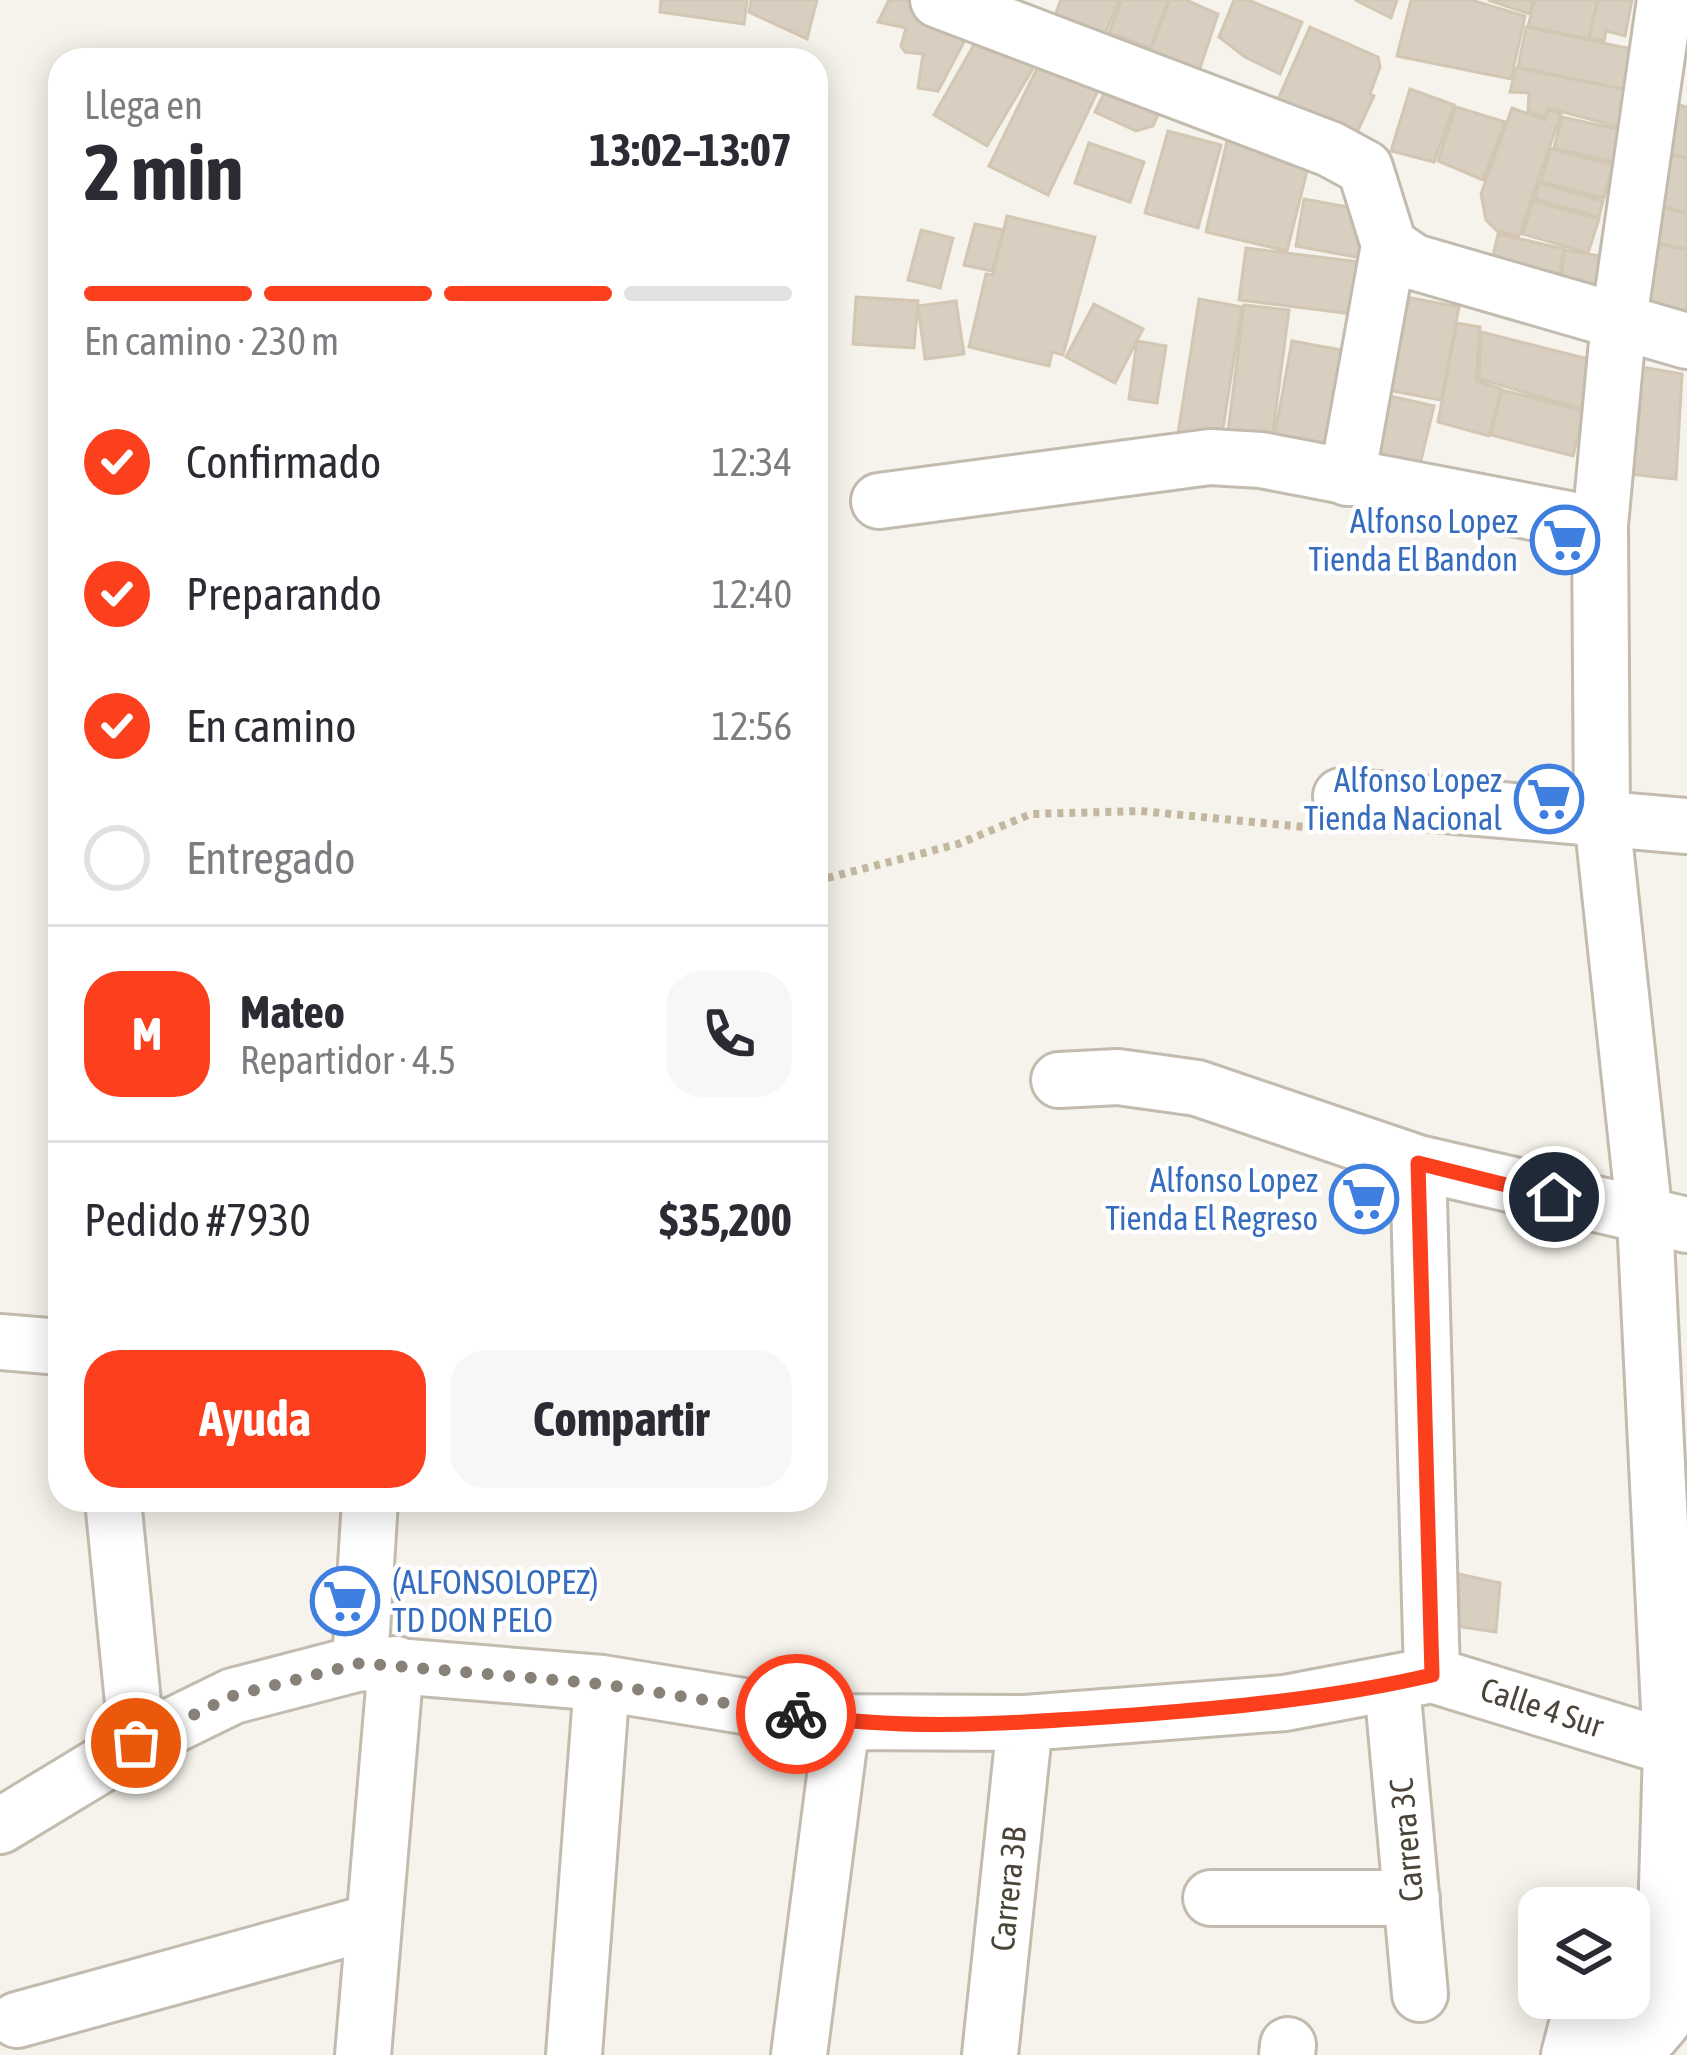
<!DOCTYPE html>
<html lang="es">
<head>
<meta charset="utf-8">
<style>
	:root { --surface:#fff; --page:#f7f7f7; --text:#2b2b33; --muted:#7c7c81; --line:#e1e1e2; --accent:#fc3f1d }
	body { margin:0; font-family:"Asap Condensed",sans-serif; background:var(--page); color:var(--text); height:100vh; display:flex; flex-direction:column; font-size:45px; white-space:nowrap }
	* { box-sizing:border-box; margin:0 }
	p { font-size:39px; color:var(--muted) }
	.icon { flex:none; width:66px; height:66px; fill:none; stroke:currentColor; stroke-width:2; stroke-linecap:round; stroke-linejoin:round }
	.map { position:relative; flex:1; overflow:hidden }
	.drawer { position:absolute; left:48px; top:48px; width:780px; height:1464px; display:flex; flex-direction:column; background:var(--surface); border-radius:36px; box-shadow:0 6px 30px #0003 }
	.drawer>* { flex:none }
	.tools { position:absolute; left:1518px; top:1887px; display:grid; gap:24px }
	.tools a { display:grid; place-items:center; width:132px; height:132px; border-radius:24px; background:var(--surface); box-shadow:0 6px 30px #0003; font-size:60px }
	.pin { position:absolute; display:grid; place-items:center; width:102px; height:102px; color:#fff; margin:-51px; border:6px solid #fff; border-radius:50%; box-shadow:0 3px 12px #0007 }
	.courier { position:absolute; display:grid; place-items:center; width:120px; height:120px; margin:-60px; border:9px solid #fc3f1d; border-radius:50%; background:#fff; color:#222; box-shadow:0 3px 15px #0007 }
	.overview em { font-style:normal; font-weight:700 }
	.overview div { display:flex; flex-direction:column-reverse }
	.overview { display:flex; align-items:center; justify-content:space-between; height:204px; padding:0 36px }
	h1 { font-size:78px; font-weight:700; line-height:90px }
	.bar { display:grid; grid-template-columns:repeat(4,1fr); gap:18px 12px; align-content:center; height:144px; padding:0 36px }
	.bar i { height:15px; border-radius:9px; background:var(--line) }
	.bar .current { background:var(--accent) }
	.bar p { grid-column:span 4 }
	.line { display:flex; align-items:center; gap:30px; padding:0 36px; border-top:3px solid var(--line) }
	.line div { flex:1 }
	.round { display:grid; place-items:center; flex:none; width:126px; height:126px; border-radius:36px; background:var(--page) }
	ol { padding:0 36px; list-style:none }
	li { display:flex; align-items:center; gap:36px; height:132px }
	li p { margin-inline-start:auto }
	li .icon { padding:12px; border-radius:50%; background:var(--accent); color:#fff; stroke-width:4 }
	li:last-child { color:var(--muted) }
	li i { width:66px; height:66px; border:6px solid var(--line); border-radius:50% }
	.action { display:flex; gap:24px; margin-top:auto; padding:24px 36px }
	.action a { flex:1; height:138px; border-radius:36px; background:var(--accent); color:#fff; font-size:48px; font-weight:700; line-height:138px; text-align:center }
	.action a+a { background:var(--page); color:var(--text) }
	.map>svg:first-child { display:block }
</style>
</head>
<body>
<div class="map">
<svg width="1687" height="2055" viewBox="0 0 1687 2055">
	<rect width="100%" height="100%" fill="#f6f3ec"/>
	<!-- building -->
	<path fill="#d8cfc1" stroke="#d3c7b4" stroke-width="3" d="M661,0h86l-3,24 -84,-12z
		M751,0h66l-10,39 -58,-27z
		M889,0h26l56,29 -33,62 -20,-3 5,-34 -18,-2 -4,-6 5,-18 -28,-6z
		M1061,0h58l-14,34 -50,-19z
		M1122,0h46l-17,48 -42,-15z
		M1170,0h16l32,14 -24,72 -50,-20z
		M1234,0h14l54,22 -22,52 -35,-17 -26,-20z
		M1355,0h42l-6,18z
		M1411,0h60l54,16 -14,63 -114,-23z
		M1488,0h45l-3,14z
		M1535,0h62l-8,39 -61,-13z
		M1598,0h34l-7,36 -19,-5 -2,10 -15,-3z
		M987,22l55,31 -55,93 -53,-31z
		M1310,27l68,30 2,10 -10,27 4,2 -21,45 -82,-26z
		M1526,27l110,23 -8,40 -110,-23z
		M1047,48l58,28 -57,119 -59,-29z
		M1516,68l112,22 -9,37 -71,-19 -3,10 -17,-7 1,-18 -19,-1z
		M1111,79l52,24 -10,23 -17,5 -41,-19z
		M1410,89l44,16 -20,57 -43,-11z
		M1672,103l15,4v51l-26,-6z
		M1456,107l49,15 -22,58 -45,-19z
		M1512,108l33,12 4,-10 12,4 -42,122 -22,-5 -11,-11 -5,-26z
		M1562,117l59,13 -8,32 -59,-14z
		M1230,128l83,19 -26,104 -81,-19z
		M1168,131l53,14 -23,83 -53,-15z
		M1089,143l55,19 -14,40 -55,-19z
		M1551,149l62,16 -9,33 -63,-16z
		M1668,154l19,5v53l-30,-7z
		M1539,183l64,18 -4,16 -64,-18z
		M1304,199l65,12 -8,47 -65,-12z
		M1533,201l66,18 -11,34 -65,-19z
		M1655,207l32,6v36l-39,-8z
		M1007,216l88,21 -32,118 -11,-3 -3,14 -80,-19 17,-73 7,1z
		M975,224l28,6 -11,41 -28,-6z
		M921,230l32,8 -13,50 -32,-8z
		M1498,234l66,15 -9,45 -67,-15z
		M1648,242l39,8v64l-54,-13z
		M1246,248l122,15 -7,52 -122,-15z
		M1565,250l52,9 -10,48 -49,-10z
		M1400,296l59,11 -18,93 -59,-11z
		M856,297l62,4 -4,47 -61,-4z
		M1199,299l43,8 -22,140 -45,6z
		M956,301l8,53 -39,5 -7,-53z
		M1094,304l49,25 -28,54 -49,-26z
		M1244,305l45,5 -18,137h-45z
		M1457,323l23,4 -4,54 25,8 -12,47 -51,-14z
		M1481,332l107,27 -3,51 -106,-31z
		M1137,341l29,5 -9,57 -28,-4z
		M1292,341l55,10 -16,93 -56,-10z
		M1630,365l52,9 -6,105 -57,-6z
		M1502,390l82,21 -11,45 -82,-21z
		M1381,394l53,12 -17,71 -53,-12z
		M1449,1572l51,11 -4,49 -54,-8z"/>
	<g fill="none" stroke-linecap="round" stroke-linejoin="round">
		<defs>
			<path id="minor" d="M938,0l392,149 35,19 24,77 25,17 273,79
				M1347,478l42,-233
				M879,501l331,-44 51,3 339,65
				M1341,796l346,30
				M1059,1080l59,-3 79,11 221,75 269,62
				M1418,1163l14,512
				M0,1342l60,5
				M113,1500l24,243
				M360,1663l10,-163
				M1392,1685l28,309
				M0,1826l137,-83 96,-47 127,-33 242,20 240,39 183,1 260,-20 147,-28 255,78
				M1211,1898h201
				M17,2020l355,-98
				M363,2055l33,-391
				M574,2055l28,-372
				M799,2055l43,-333
				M990,2055l35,-332
				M1287,2055l1,-10
				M1569,2055l7,-27 76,6 11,-13 8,-271 -26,-531 -43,-401 -2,-293 19,-205 46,-320"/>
		</defs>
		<!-- minor casing -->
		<use href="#minor" stroke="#c2bbae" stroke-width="60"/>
		<!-- path -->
		<path stroke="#c4b79f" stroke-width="8" stroke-dasharray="6 6" stroke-linecap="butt" d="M816,881l142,-37 73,-30 110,-3 163,16 7,-6"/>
		<!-- minor -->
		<use href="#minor" stroke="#fff" stroke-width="54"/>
	</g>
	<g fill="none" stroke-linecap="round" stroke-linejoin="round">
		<!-- done -->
		<path stroke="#878178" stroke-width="12" stroke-dasharray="0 21.6" d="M136,1743l96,-47 129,-33 241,21 194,30"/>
		<!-- route -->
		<path stroke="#fc3f1d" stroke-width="15" d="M796,1714c111,18 227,9 338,1 101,-8 200,-17 298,-40l-14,-512 136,34"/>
	</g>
	<!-- icons -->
	<defs>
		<symbol id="supermarket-ring" viewBox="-11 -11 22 22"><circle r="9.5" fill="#fff" stroke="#3f7fe0" stroke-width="1.5"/><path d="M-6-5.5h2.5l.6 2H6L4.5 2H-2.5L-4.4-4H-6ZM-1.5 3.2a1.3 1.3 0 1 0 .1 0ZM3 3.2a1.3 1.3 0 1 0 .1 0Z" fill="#3f7fe0"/></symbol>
	</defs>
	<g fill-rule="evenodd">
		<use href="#supermarket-ring" x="1527" y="502" width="76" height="76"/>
		<use href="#supermarket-ring" x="1511" y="761" width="76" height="76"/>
		<use href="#supermarket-ring" x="1326" y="1161" width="76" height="76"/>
		<use href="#supermarket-ring" x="307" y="1563" width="76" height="76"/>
	</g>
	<g text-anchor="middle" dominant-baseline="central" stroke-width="9" stroke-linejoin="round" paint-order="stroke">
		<!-- shop labels -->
		<g font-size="33" fill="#366cbe" stroke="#fff" text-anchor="end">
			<text x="1518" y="521">Alfonso Lopez<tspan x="1518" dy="38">Tienda El Bandon</tspan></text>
			<text x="1502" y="780">Alfonso Lopez<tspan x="1502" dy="38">Tienda Nacional</tspan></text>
			<text x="1318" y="1180">Alfonso Lopez<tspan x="1318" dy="38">Tienda El Regreso</tspan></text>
			<text x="392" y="1582" text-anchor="start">(ALFONSOLOPEZ)<tspan x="392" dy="38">TD DON PELO</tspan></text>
		</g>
		<!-- street labels -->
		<g font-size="33" fill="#4b4439" stroke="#fff">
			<text transform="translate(1542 1707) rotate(18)">Calle 4 Sur</text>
			<text transform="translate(1406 1840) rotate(-95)">Carrera 3C</text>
			<text transform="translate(1008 1889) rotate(-84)">Carrera 3B</text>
		</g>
	</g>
</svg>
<div class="tools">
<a><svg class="icon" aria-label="layers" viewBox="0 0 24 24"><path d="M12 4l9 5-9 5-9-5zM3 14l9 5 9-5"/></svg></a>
</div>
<div class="pin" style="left:136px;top:1743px;background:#ea580c"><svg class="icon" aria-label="bag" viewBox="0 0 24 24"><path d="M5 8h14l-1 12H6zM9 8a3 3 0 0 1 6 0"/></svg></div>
<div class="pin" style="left:1554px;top:1197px;background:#1f2937"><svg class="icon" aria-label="home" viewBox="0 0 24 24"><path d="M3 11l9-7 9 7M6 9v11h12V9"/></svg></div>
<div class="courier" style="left:796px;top:1714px"><svg class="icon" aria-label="bike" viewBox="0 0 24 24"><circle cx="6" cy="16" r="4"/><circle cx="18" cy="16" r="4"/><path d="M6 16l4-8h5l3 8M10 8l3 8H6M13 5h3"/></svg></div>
<section class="drawer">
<div class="overview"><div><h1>2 min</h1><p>Llega en</p></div><em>13:02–13:07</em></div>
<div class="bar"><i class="current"></i><i class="current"></i><i class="current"></i><i></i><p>En camino · 230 m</p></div>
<ol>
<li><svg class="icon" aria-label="check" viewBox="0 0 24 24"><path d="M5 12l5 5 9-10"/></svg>Confirmado<p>12:34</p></li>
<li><svg class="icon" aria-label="check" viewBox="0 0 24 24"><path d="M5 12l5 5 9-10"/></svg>Preparando<p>12:40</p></li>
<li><svg class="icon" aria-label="check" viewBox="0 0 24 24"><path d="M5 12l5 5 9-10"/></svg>En camino<p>12:56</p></li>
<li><i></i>Entregado</li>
</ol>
<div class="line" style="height:216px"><b class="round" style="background:var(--accent);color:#fff">M</b><div><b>Mateo</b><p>Repartidor · 4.5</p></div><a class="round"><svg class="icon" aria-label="phone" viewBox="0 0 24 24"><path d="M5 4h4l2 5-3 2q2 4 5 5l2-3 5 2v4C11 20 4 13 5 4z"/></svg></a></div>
<div class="line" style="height:156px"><div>Pedido #7930</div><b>$35,200</b></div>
<div class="action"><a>Ayuda</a><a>Compartir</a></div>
</section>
</div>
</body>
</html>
